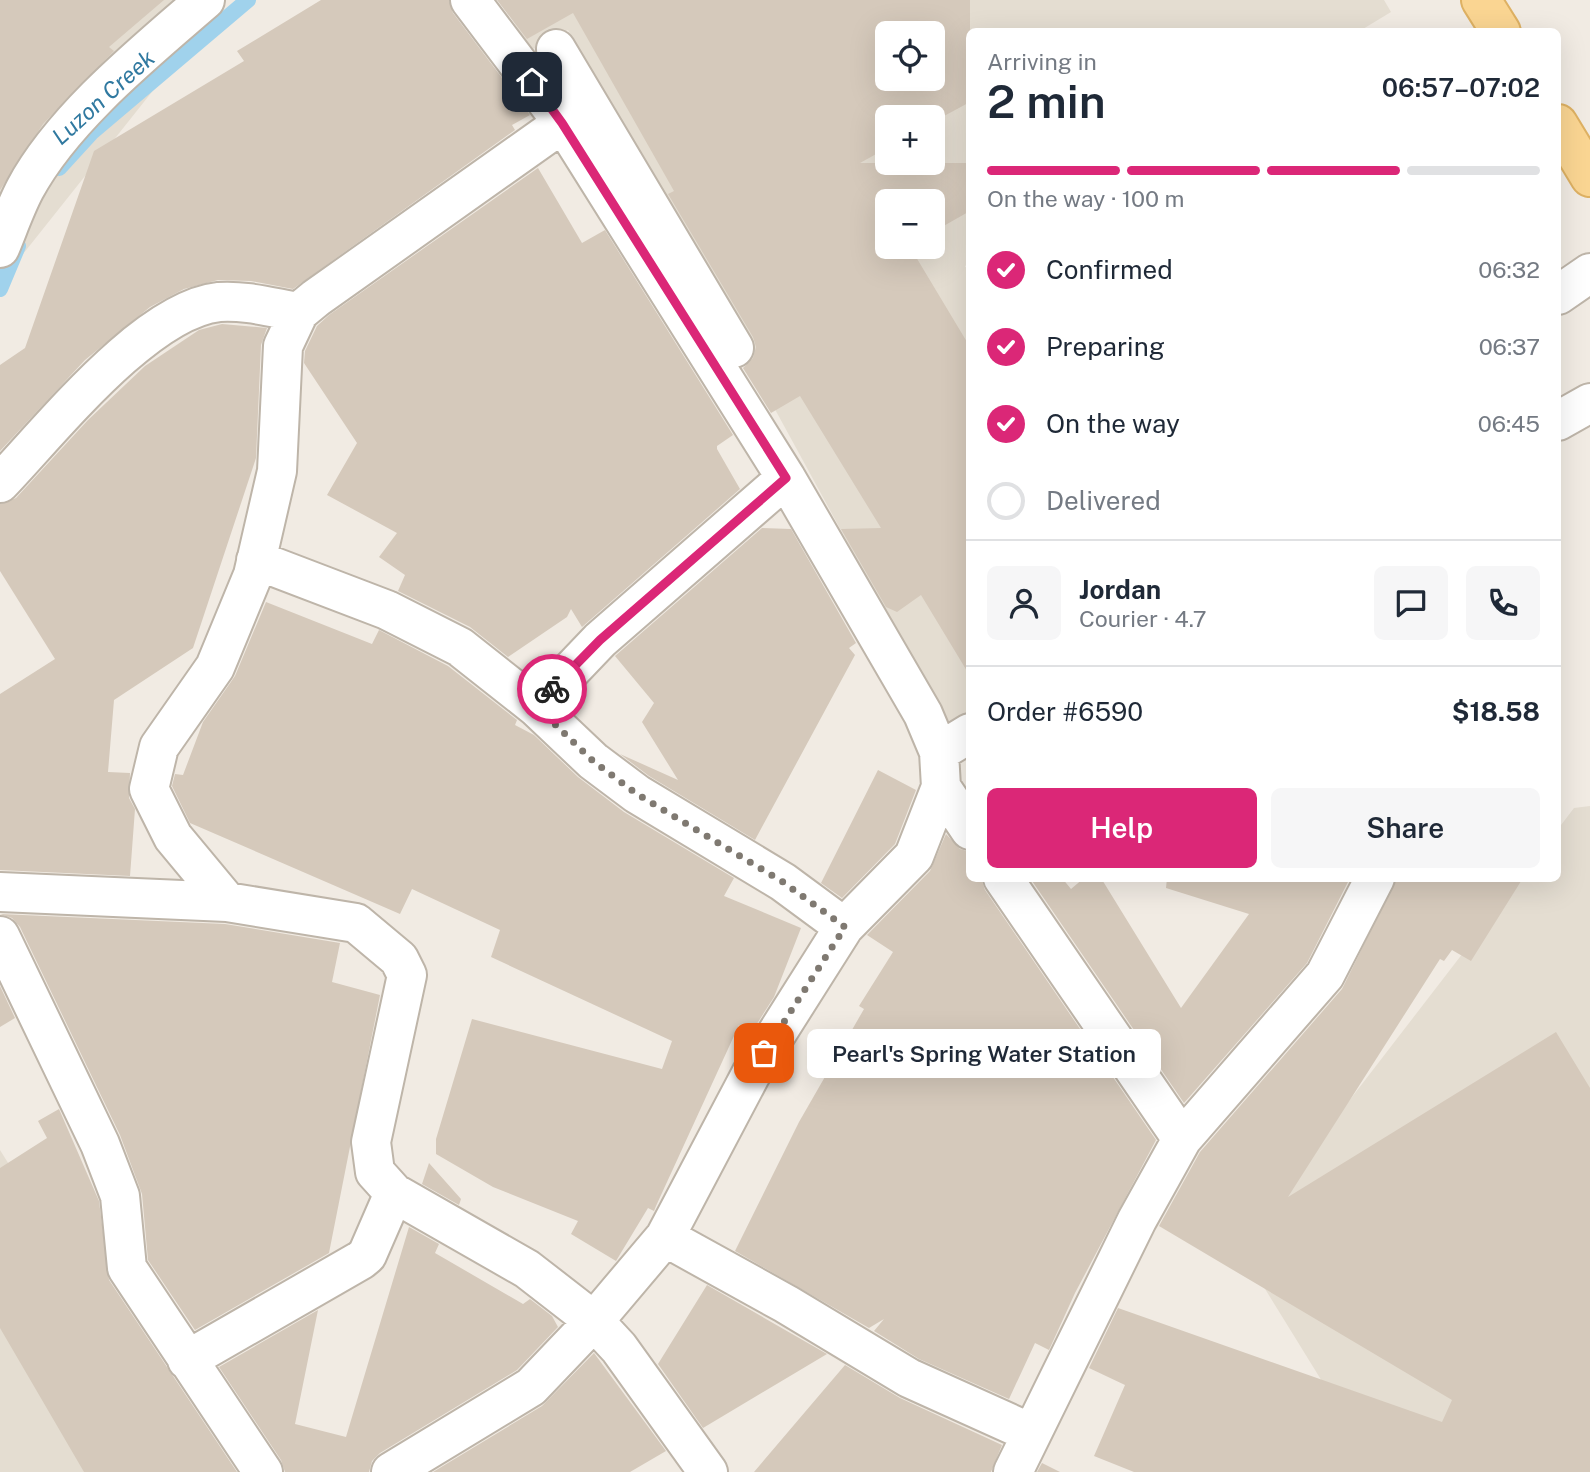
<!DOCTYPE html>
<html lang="en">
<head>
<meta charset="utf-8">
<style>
	:root { --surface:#fff; --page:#f6f6f7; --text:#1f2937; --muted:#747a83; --line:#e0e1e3; --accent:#db2777 }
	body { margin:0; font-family:"Public Sans",sans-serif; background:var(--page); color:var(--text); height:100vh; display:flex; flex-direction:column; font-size:26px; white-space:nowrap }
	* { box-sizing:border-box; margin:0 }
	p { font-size:23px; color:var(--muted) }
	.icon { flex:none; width:38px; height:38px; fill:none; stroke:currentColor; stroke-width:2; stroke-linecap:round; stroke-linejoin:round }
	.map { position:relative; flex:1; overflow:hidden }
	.details { position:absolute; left:966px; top:28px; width:595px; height:854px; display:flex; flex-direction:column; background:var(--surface); border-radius:10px; box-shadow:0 7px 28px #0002 }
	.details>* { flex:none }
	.tools { position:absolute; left:875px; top:21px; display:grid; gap:14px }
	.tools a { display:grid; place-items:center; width:70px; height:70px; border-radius:10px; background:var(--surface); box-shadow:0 7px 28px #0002; font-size:35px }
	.pin { position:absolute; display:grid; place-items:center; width:60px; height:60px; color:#fff; margin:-30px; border-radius:14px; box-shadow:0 4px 10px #0006 }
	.courier { position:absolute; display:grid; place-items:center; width:70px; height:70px; margin:-35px; border:5px solid #db2777; border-radius:50%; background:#fff; color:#222; box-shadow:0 2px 9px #0007 }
	.bubble { position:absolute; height:49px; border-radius:10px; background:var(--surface); box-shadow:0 7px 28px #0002; font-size:23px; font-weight:600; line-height:49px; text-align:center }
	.overview em { font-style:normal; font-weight:600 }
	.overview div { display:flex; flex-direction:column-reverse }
	.overview { display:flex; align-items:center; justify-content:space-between; height:119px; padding:0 21px }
	h1 { font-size:46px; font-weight:600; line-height:52px }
	.bar { display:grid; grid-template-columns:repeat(4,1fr); gap:10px 7px; align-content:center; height:84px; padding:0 21px }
	.bar i { height:9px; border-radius:5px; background:var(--line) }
	.bar .current { background:var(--accent) }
	.bar p { grid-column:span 4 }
	.line { display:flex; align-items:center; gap:18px; padding:0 21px; border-top:2px solid var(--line) }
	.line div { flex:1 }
	.round { display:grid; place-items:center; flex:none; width:74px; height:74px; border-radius:10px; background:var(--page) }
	ol { padding:0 21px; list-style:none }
	li { display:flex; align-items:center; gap:21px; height:77px }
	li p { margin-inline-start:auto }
	li .icon { padding:7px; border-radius:50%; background:var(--accent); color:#fff; stroke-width:4 }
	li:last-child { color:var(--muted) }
	li i { width:38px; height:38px; border:4px solid var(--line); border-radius:50% }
	.cta { display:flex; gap:14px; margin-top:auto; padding:14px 21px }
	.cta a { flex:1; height:80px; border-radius:10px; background:var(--accent); color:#fff; font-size:28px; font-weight:600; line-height:80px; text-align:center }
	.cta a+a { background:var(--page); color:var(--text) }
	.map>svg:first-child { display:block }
</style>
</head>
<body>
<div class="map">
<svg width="1590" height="1472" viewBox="0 0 1590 1472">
	<rect width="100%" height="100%" fill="#f1ebe3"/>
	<!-- residential -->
	<path fill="#e4ddd1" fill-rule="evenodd" d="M0,0h225l-225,283z
		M500,0h884l7,12 -33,20h-388v231l-5,3 5,7v444l-20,13 -382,-700 -37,20zM887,33h46v46h-46zM887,117h46v46h-46zM887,201h46v46h-46z
		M1590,806v606l-212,60 -140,-227 282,-366 38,-1v-49l16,-21z
		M0,1150l201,322h-201z"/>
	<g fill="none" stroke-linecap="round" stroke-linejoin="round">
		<!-- stream -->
		<path stroke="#a0d2ec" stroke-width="16" d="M59,168l32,-35 157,-133
			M0,289l18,-43"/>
	</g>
	<!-- building -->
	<path fill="#d5c9bb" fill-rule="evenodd" d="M0,0h164l-55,47 5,4 -71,73 -43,66z
		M321,0h128l4,13 77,102 -18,10 3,5 -222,159 -42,-8 -33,-1 -34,9 -34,18 -65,53 -85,91v-86l25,-17 69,-197 150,-90 -7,-10z
		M497,0h473v102l-37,20v-5h-46v31l-27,15h110v48l-37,21v-31h-46v46h23l60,100v329l-49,-81 -24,17 -11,-5 -45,-78 40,-1 -81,-132 -29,17 -28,-45 10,-10 3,-11 -3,-10 -85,-143 6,-3 -101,-178 -46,26zM887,33h46v46h-46z
		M538,168l44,75 23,-13 128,205 -16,11v3l23,40 -158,138 -11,-18 -4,8 -59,40 -38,-30 -72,-36 7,-16 -26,-18 18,-24 -70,-38 30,-52 -53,-80 1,-12 12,-25 12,-11z
		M222,324l45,4 -6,17 -5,113 -63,190 -79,52 -6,72 22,1 -1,25 6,11 -5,67 -130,-6v-176l55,-35 -55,-88v-67l16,-6 72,-78 57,-54 54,-36z
		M762,528l29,1 65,114 -7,5 6,7 -100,185 -106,-64 -29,-22 58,26 -36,-58 12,-19 -39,-47z
		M266,602l106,42 7,-14 69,36 69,54 -2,5 19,10 44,42 46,35 110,66 -10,18 77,32 -27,69 -21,33 -14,-5 -83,181 -2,5 -6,-3 -32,53 -45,-27 7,-13 -85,-34 -57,-33v-15l36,-120 190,50 10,-28 -181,-84 9,-27 -88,-41 -12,25 -210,-91 -18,-37 3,-12 8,1 20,-53 32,-46z
		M878,770l38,20 -21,54 -53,54 -21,-15z
		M946,834l14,15 10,3v26h11l4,12 171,250 -81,153 -26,57 -14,-7 -26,56 -90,-40 -45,-28 10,-12 -15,9 -134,-77 64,-129 65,-113 -5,-3 34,-54 -26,-17 63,-64z
		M1030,878h32l9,11 13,-11h17l80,130 68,-94 -83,-26 1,-10h183l-43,85 -123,140z
		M1397,878h126l-52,83 -19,-11 -8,11 -4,-2 -152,238 268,-165 34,56v384h-456l-40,-16 31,-71 -36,-17 29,-60 324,114 10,-22 -293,-174 41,-74 142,-163z
		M0,914l225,10 115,19 -8,39 48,13 -51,258 -134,77 -47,-70 -6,-66 -22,-59 -100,-208 -8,-9z
		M0,986l15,32 -15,9z
		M59,1109l40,92 10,79 128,192h-153l-84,-144v-160l47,-30 -9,-17z
		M429,1163l32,36 -2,6 -37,-21z
		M409,1227l30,17 -4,9 88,51 7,-5 22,17 6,11 -41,43 -137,83 -8,8 -3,11h-84l-4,-12 -62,-93 99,-57 -23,114 51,13z
		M707,1285l120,69 -124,74 -45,-64z
		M594,1353l72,98 -36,21h-197l109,-66z
		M845,1365l55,33 102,47 -11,27h-237z
		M1042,1463l18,9h-23z"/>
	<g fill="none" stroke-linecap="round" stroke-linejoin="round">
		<defs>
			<path id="minor" d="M556,49l178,299
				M0,248c8,-19 15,-40 25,-59 38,-71 120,-137 180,-189
				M1558,295l32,-22
				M1558,421l32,-18
				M0,483c51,-53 145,-173 219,-181 26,-2 55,6 80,10
				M256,560l131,50 73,37 76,60 57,54 44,33 146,88 61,45
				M536,707l64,-67 186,-162
				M939,752l31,-19
				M941,787l29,43
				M1003,878l179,261
				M0,892l227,10 129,21 43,36 8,16 -36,167 4,30 19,21 133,76 67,52 25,27 89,124
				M227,902l-54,-65 -24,-48 10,-42 56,-80 38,-92 24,-104 6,-125 16,-34 17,-14 247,-175
				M0,936l100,208 20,52 7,72 136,204
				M665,1237l121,67 123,74 122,55
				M187,1360l174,-100 6,-5 27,-62
				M391,1472l140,-85 63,-66 71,-84 86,-163 93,-147 70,-71 27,-69 -2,-35 -16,-38 -137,-236 -223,-355 -93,-123
				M1013,1472l124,-252 45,-81 143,-164 50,-97"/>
			<path id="major" d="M1481,0l20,32
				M1558,124l32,53"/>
		</defs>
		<!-- minor casing -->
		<use href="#minor" stroke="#beb5a9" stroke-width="42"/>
		<!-- major casing -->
		<use href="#major" stroke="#deb163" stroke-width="42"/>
		<!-- minor -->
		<use href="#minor" stroke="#fff" stroke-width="38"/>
		<!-- major -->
		<use href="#major" stroke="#fad592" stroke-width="38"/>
	</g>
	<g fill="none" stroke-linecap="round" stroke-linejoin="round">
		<!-- done -->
		<path stroke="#7f7971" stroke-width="7" stroke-dasharray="0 12.6" d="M552,689l-16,17 57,55 44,33 146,88 62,45 -81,126"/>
		<!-- route -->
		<path stroke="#db2777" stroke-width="9" d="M532,82l30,41 224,355 -186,162 -48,49"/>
	</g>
	<g text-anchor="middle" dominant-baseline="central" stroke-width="7" stroke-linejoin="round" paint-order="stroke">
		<!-- water labels -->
		<g font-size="23" font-style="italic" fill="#3079a0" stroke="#fff">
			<text transform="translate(103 97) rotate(-42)">Luzon Creek</text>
		</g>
	</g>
</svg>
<div class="tools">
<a><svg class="icon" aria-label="locate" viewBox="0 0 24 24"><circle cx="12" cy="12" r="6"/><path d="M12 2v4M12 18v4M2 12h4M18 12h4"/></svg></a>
<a>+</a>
<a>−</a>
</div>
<div class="pin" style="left:764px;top:1053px;background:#ea580c"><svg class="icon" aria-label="bag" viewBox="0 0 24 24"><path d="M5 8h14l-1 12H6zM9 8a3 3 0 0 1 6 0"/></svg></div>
<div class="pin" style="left:532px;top:82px;background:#1f2937"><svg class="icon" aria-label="home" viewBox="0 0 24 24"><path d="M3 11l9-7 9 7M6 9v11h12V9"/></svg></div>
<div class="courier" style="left:552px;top:689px"><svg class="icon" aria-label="bike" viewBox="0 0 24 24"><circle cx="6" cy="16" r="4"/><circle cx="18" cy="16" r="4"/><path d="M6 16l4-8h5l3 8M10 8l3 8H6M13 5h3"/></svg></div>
<div class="bubble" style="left:807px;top:1029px;width:354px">Pearl's Spring Water Station</div>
<section class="details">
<div class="overview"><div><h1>2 min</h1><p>Arriving in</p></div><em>06:57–07:02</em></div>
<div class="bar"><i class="current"></i><i class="current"></i><i class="current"></i><i></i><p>On the way · 100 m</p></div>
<ol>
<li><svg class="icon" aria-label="check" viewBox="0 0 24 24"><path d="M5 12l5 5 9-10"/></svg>Confirmed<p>06:32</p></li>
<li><svg class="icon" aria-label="check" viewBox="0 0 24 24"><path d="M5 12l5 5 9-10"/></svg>Preparing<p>06:37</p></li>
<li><svg class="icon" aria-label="check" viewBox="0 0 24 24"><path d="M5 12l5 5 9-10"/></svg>On the way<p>06:45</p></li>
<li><i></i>Delivered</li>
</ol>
<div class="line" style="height:126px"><a class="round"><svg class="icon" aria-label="person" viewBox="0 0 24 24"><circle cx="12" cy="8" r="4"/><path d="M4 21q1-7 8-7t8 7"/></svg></a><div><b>Jordan</b><p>Courier · 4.7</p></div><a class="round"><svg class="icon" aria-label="chat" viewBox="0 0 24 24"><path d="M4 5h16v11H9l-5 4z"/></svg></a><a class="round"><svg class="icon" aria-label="phone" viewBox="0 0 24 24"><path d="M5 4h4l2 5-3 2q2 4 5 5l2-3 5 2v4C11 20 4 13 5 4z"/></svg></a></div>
<div class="line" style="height:91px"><div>Order #6590</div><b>$18.58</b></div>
<div class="cta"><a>Help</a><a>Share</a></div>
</section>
</div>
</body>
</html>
